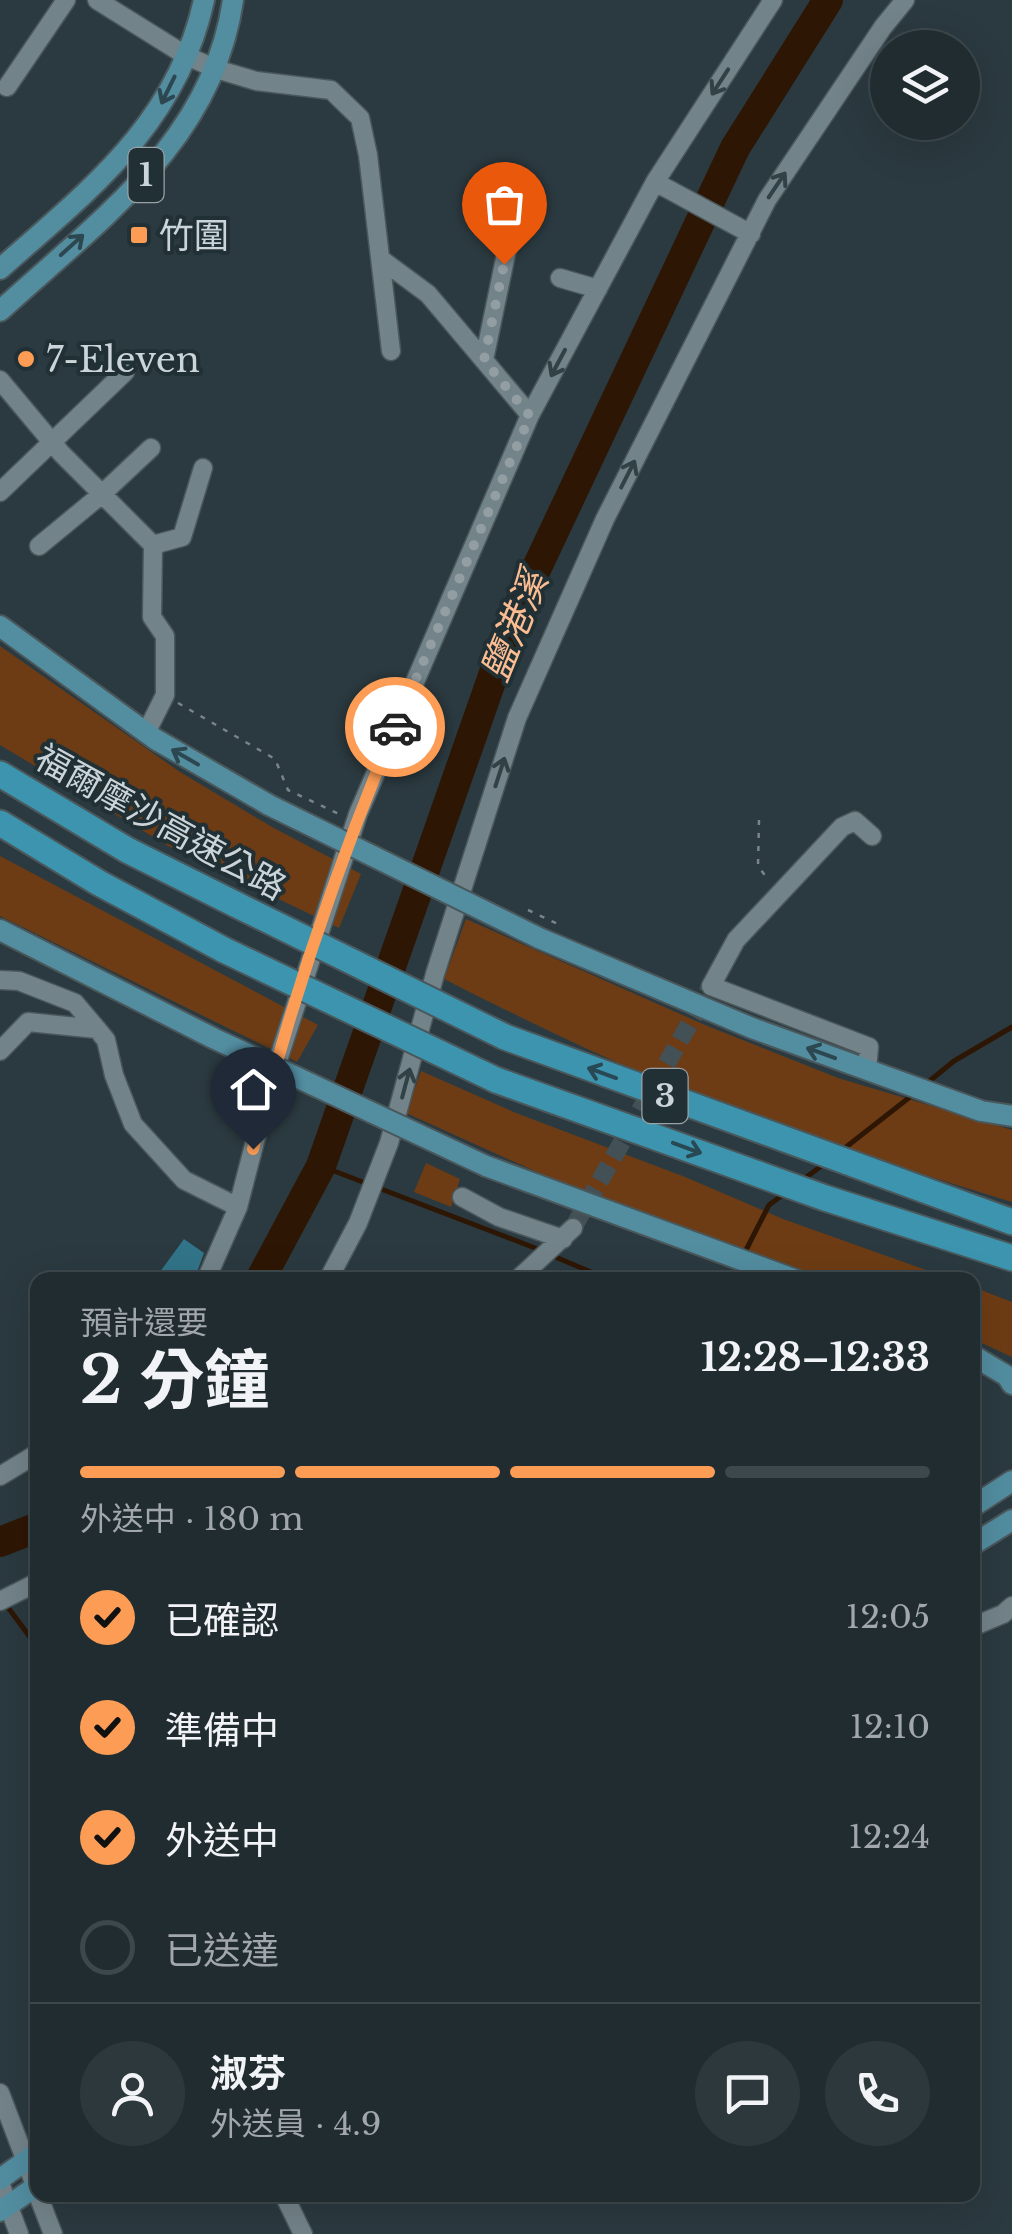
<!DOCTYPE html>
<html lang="zh-TW">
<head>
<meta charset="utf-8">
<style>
	:root { --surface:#202c30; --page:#2d383c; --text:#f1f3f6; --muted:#a2a7ab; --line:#3d484c; --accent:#fd9d55 }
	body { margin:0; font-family:"Libre Baskerville","Noto Sans TC",serif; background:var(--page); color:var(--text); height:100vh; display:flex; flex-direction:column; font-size:38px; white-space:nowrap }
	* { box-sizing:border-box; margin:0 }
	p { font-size:32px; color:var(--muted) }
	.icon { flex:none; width:55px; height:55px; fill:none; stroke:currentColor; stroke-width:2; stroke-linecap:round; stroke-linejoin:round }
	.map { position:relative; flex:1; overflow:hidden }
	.drawer { position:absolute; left:30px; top:1272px; width:950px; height:930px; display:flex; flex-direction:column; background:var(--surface); border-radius:20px; box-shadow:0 10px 40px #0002,0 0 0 2px var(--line) }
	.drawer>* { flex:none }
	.controls { position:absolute; left:870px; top:30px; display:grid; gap:20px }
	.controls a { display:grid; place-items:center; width:110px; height:110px; border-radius:50%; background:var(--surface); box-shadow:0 10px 40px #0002,0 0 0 2px var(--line); font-size:50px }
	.pin { position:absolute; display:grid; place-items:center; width:85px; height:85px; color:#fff; margin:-102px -42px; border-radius:50% 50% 50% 0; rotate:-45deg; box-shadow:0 0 10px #0007 }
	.pin .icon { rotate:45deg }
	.courier { position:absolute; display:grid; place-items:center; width:100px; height:100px; margin:-50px; border:8px solid #fd9d55; border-radius:50%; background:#fff; color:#222; box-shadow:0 2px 12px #0007 }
	.headline em { font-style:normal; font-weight:700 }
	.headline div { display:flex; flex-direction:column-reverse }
	.headline { display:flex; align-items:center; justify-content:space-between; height:170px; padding:0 50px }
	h1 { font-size:65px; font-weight:700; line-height:75px }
	.bar { display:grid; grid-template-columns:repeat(4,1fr); gap:15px 10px; align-content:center; height:120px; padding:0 50px }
	.bar i { height:12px; border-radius:8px; background:var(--line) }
	.bar .on { background:var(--accent) }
	.bar p { grid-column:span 4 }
	.line { display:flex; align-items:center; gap:25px; padding:0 50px; border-top:2px solid var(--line) }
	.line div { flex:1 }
	.round { display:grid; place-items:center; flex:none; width:105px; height:105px; border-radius:52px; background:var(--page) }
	ol { padding:0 50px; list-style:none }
	li { display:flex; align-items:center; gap:30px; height:110px }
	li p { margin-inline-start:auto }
	li .icon { padding:10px; border-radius:50%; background:var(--accent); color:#111; stroke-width:4 }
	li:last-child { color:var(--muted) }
	li i { width:55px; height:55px; border:5px solid var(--line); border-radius:50% }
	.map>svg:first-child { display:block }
</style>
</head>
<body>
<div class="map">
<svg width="1012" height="2234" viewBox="0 0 1012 2234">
	<rect width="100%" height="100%" fill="#2b3a40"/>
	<!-- green -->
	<path fill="#6d3c14" d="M0,646l180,126 92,55 89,47 -22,54 -169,-81 -170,-102z
		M0,856l318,169 -21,37 -297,-146z
		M466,919l239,106 133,53 174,52v72c-115,-35 -236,-74 -347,-119 -75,-31 -148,-67 -221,-104z
		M421,1071l95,42 169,64 98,42 171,61h-133l-262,-98 -153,-69z
		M426,1163l34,16 -9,28 -37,-15z
		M973,1287l39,15v55l-39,-18z"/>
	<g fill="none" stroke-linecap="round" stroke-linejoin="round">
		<!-- stream -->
		<path stroke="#2e1604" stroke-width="5" d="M927,1083l27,-22 58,-34
			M841,1151l74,-58
			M321,1166l222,85
			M801,1181l23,-17
			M744,1254l25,-49 15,-11
			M553,1256l57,24
			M730,1280l9,-16
			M4,1602l34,46"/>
		<!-- river -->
		<path stroke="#2e1604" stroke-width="30" d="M260,1280l61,-114 193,-550 221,-468 93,-148
			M0,1542l38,-15"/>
	</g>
	<!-- building -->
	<path fill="#327489" d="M184,1239l20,14 -10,27h-40z"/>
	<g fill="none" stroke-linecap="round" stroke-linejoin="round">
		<!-- minor-tunnel -->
		<path stroke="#435157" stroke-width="18" stroke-dasharray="18 9" stroke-linecap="butt" d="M573,1228l138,-242"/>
		<defs>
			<path id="minor" d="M97,0l88,55 31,14 40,12 75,9 29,28 8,37 23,196
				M7,87l59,-87
				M655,182l96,52
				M382,260l46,34 102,121
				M560,278l38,11
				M484,360l33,-159
				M0,380l61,73 92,92
				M0,492l125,-120
				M153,545l29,-8 21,-69
				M39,546l63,-52 49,-46
				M146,733l19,-38v-59l-13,-19 1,-72
				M0,980l19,1 56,22 22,26
				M0,1051l28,-29 69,7 9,11 8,35 19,49 51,56 54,27
				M867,1070l2,-23 -158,-61 25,-46 106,-113 13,-6 17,15
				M462,1197l37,20 64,22
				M206,1280l32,-73 30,-116 90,-277 172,-399 125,-233 118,-182
				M328,1280l30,-57 31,-80 46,-169 82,-256 88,-199 162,-319 116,-173 22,-27
				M517,1280l56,-52
				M0,1476l38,-23
				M0,1601l38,-19
				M972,1627l31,-13 9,-8
				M0,2093l38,100
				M0,2183l19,51
				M38,2195l15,39
				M284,2195l19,39"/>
			<path id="major" d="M0,269c89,-79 177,-145 204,-269
				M0,311c98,-90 213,-170 233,-311
				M0,626l155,113 114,66
				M0,930l213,108
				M539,938l213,90 229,83 31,5
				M486,1166l310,114
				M972,1355l35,21 5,8
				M972,1507l40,-26
				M972,1545l40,-25
				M0,2179l38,-27
				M0,2211l38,-26"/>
			<path id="highway" d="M0,774l127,76 110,55
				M0,823l99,60 125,67
				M505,1037l507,185
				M496,1080l329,118 187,60"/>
		</defs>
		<!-- minor casing -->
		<use href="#minor" stroke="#4a575b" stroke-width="21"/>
		<!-- major casing -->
		<use href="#major" stroke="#4a575b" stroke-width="24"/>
		<!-- highway casing -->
		<use href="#highway" stroke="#4a575b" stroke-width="29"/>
		<!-- path -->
		<path stroke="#79858a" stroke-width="2.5" stroke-dasharray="5 8" stroke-linecap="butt" d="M178,703l97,56 13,31 51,24
			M759,820l-1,46 11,15
			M528,910l34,16"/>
		<!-- minor -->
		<use href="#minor" stroke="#728389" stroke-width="18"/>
		<!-- major -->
		<use href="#major" stroke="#528da0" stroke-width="20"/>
		<!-- highway -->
		<use href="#highway" stroke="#3c94af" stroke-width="25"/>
		<defs>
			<path id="major-bridge" d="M269,805l270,133
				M213,1038l273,128"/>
			<path id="highway-bridge" d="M237,905l268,132
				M224,950l272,130"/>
		</defs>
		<!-- major-bridge casing -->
		<use href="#major-bridge" stroke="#4a575b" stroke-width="24" stroke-linecap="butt"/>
		<!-- highway-bridge casing -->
		<use href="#highway-bridge" stroke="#4a575b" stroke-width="29" stroke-linecap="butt"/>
		<!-- major-bridge -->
		<use href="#major-bridge" stroke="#528da0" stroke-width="20"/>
		<!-- highway-bridge -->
		<use href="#highway-bridge" stroke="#3c94af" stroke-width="25"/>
	</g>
	<!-- one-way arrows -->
	<defs><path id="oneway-shaft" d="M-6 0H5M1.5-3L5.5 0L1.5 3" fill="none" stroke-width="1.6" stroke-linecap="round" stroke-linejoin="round" transform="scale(2.5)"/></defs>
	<g stroke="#314146">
		<use href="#oneway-shaft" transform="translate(720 82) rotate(123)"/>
		<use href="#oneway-shaft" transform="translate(777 185) rotate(-56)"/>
		<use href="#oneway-shaft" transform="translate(558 363) rotate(118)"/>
		<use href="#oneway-shaft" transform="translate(628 474) rotate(-63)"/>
		<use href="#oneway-shaft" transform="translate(500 772) rotate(-72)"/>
		<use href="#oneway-shaft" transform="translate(406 1083) rotate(-75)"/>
	</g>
	<g stroke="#2d4750">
		<use href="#oneway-shaft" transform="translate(168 90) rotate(116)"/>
		<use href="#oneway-shaft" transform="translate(72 245) rotate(-42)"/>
		<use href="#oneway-shaft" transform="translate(185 757) rotate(-150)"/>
		<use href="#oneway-shaft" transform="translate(821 1053) rotate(-160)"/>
	</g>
	<g stroke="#284954">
		<use href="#oneway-shaft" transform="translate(602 1073) rotate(-160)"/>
		<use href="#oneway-shaft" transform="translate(687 1148) rotate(20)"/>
	</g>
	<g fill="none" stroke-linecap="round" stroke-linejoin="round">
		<!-- done -->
		<path stroke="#939ea3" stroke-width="10" stroke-dasharray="0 18" d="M395,727l135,-311 -46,-56 20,-96"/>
		<!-- route -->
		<path stroke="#fd9d55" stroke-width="12" d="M253,1149c37,-143 85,-286 142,-422"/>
	</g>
	<!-- markers -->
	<g fill="#fd9d55" stroke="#213035" stroke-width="4">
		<rect x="129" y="225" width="20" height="20" rx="5"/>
		<circle cx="26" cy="359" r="10"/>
	</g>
	<g text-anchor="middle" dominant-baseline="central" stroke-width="8" stroke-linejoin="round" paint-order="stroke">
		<!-- shield labels -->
		<g fill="#213035" stroke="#98a3a7" stroke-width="2.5">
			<rect x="128.5" y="148" width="35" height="54" rx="8"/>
			<rect x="642.5" y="1069" width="45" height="54" rx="8"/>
		</g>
		<g font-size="32" font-weight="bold" fill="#cbd4d8">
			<text x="146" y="175">1</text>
			<text x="665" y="1096">3</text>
		</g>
		<!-- poi labels -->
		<g font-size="35" fill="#cbd4d8" stroke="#213035" text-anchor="start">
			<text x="159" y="235">竹圍</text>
			<text x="46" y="359">7-Eleven</text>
		</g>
		<!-- street labels -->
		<g font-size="35" fill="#cbd4d8" stroke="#213035">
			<text transform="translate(161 822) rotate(29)">福爾摩沙高速公路</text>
		</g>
		<!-- water labels -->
		<g font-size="38" font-style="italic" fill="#fabc91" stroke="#213035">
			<text transform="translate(514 626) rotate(-68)">鹽港溪</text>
		</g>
	</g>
</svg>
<div class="controls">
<a><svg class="icon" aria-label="layers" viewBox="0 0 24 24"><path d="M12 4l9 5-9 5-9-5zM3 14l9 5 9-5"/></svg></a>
</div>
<div class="pin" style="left:504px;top:264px;background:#ea580c"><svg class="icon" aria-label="bag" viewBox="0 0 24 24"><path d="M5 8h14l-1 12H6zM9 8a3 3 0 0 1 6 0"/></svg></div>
<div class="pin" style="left:253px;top:1149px;background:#1f2937"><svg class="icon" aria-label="home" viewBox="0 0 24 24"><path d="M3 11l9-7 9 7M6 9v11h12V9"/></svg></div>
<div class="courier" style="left:395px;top:727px"><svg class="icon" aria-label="car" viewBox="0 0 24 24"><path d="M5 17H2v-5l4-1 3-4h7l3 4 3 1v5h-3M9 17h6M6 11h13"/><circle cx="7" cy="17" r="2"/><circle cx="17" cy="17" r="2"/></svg></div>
<section class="drawer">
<div class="headline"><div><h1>2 分鐘</h1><p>預計還要</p></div><em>12:28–12:33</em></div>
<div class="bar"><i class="on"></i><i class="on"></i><i class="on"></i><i></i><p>外送中 · 180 m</p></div>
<ol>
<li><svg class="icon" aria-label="check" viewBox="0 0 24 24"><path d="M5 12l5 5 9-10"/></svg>已確認<p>12:05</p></li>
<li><svg class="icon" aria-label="check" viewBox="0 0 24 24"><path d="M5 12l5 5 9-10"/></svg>準備中<p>12:10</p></li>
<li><svg class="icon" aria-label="check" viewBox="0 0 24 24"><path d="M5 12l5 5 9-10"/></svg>外送中<p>12:24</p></li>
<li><i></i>已送達</li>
</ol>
<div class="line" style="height:180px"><a class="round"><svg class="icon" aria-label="person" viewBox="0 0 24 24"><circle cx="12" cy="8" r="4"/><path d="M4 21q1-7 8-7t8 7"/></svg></a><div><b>淑芬</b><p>外送員 · 4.9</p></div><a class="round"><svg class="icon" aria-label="chat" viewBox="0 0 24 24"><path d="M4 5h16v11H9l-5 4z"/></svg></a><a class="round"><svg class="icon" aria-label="phone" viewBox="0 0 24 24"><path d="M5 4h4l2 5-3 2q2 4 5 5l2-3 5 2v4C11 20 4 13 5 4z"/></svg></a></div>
</section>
</div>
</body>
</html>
